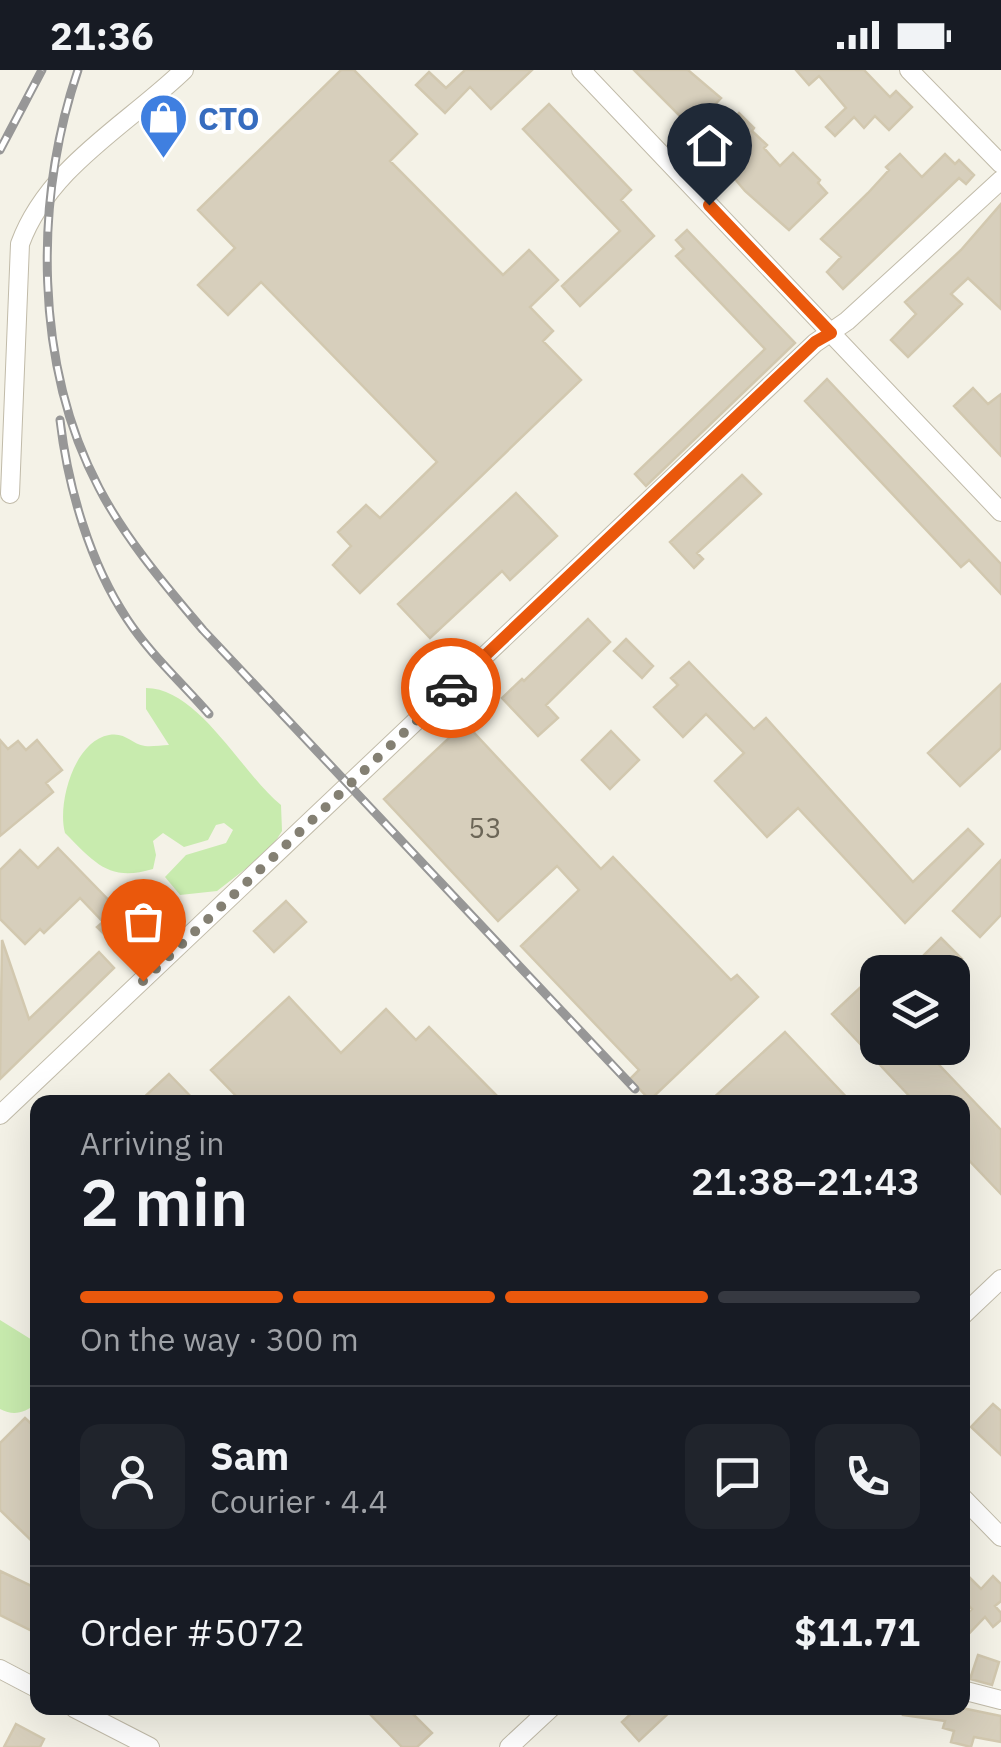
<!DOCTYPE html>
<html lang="en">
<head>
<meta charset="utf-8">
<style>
	:root { --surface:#171b24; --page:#20242c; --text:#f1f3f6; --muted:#9ea1a6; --line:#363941; --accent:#ea580c }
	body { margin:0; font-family:"IBM Plex Sans",sans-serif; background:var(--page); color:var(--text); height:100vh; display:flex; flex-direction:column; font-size:38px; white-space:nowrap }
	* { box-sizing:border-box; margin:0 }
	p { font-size:32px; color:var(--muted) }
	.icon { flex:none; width:55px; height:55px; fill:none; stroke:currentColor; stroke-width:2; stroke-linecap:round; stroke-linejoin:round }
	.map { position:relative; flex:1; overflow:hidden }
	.panel { position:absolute; left:30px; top:1025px; width:940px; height:620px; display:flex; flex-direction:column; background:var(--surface); border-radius:20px; box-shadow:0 10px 40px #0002 }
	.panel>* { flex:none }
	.fabs { position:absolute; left:860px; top:885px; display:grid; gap:20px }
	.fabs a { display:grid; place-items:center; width:110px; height:110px; border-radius:20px; background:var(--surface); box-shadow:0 10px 40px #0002; font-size:50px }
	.pin { position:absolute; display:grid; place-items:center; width:85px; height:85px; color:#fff; margin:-102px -42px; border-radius:50% 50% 50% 0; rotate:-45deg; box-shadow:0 0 10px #0007 }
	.pin .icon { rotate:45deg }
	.courier { position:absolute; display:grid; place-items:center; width:100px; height:100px; margin:-50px; border:8px solid #ea580c; border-radius:50%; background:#fff; color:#222; box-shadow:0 2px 12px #0007 }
	.summary em { font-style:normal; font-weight:600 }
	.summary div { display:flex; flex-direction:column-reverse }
	.summary { display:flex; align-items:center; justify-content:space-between; height:170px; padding:0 50px }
	h1 { font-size:65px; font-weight:600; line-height:75px }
	.bar { display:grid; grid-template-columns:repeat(4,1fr); gap:15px 10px; align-content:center; height:120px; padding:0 50px }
	.bar i { height:12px; border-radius:8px; background:var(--line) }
	.bar .on { background:var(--accent) }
	.bar p { grid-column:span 4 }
	.line { display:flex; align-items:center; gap:25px; padding:0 50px; border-top:2px solid var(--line) }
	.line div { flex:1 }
	.round { display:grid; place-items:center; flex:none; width:105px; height:105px; border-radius:20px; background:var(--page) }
	.status { display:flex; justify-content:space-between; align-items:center; height:70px; padding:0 50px; background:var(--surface); direction:ltr }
	.status svg { height:28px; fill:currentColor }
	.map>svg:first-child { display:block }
</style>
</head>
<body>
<div class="status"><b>21:36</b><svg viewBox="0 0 49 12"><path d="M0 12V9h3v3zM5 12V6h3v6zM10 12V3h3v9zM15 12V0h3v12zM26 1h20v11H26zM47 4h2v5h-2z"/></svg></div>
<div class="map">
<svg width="1001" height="1677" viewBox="0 0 1001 1677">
	<rect width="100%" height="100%" fill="#f4f2e7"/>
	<!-- green -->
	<path fill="#c8ebae" d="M146,618c53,0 96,86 135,117l1,26 -12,19 -53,41 -37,4 -15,-18 21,-22 40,-12 7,-13 -9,-7 -8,2 -8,15 -24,7 -21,-14 -10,8 3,14 -3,14c-44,13 -58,-6 -88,-36 -8,-29 9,-92 44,-98 17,-3 22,9 36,11 7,1 16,-1 24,-1l-23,-36z
		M0,1250l37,23v61c-13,8 -22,13 -37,5z"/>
	<!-- building -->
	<path fill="#d7cfbc" stroke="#d2c8af" stroke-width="2.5" d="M341,0h13l63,64 -27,27 113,114 26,-25 29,30 -28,27 23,24 -10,10 38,39 -221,213 -27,-28 18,-19 -13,-14 28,-27 14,13 57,-56 -176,-180 -33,33 -30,-30 37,-37 -37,-38z
		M465,0h67l-41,39 -21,-22 -25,26 -29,-28 13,-13 17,16z
		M634,0h54l33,28 -15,16 17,16 16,-17 15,15 -2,3 15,14 -3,3 16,18 13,-13 27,27 -2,3 9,10 -38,37 -44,-39 -31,-37 -3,3 -15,-15 5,-5z
		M796,0h68l26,27 6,-6 16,16 -23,23 -14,-14 -11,12 -10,-11 -19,19 -9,-9 20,-19 -27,-32 -10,9z
		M549,34l82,86 -10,10 33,36 -74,70 -18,-20 58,-55 -97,-102z
		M900,84l22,23 23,-23 10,10 4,-4 15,15 -8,9 -7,-6 -116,111 -16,-17 14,-15 -20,-18 47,-46 21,-23 -3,-3z
		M1001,134v105l-33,-31 -17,16 11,10 -54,53 -17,-17 25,-26 -11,-12 56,-52z
		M687,160l108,113 -149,143 -11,-12 130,-125 -89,-93 8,-7 -8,-9z
		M827,309l174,185v30l-32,-34 -8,7 -156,-166z
		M973,318l15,16 13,-10v62l-47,-50z
		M742,405l19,19 -64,59 6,6 -9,9 -24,-26z
		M516,423l41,43 -47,44 -8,-9 -72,67 -32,-34z
		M588,549l22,23 -64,63 12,13 -20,18 -36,-38 20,-19 2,2z
		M626,569l27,27 -11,12 -28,-27z
		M689,592l65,67 12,-11 147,164 55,-53 15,15 -78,79 -107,-115 -31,29 -52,-56 29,-28 -38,-39 -23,23 -29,-30 24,-22 -7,-7z
		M1001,614v64l-41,38 -32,-33z
		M465,653l136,146 12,-12 118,123 6,-5 21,22 -108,103 -20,-21 9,-9 -118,-124 58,-56 -22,-24 -59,55 -114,-122z
		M611,661l28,29 -29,29 -28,-29z
		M0,670l8,9 10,-8 8,9 11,-10 25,30 -16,13 7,9 -53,44z
		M58,778l70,72 -19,19 -12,-12 6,-5 -23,-24 -36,35 -4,-4 -15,15 -25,-25v-49l20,-20 18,18z
		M1001,790v55l-21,22 -27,-26z
		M286,831l20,21 -32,30 -20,-21z
		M941,868l21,21 -13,13h-42z
		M2,870l27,79 70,-67 15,16 -114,111z
		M864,914l14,15v49h45l78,82v64l-39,-41v-51h-47l-83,-88z
		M289,927l52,56 45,-44 30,31 13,-13 74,75h-261l-31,-32z
		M785,962l66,70h-142z
		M169,1004l27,28h-57z
		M993,1334l8,7v44l-30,-28z
		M25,1348l13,12v117l-38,-37v-67z
		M962,1500l19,19 12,-13 8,8v17l-6,5 6,7v7l-8,7 -8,-10 -23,24v-22l10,-10 -10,-10z
		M0,1501l38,18v45l-38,-19z
		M978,1585l21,7 -7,23 -22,-6z
		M364,1638h43l25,25 -15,14h-15z
		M637,1638h37l-35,33 -17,-19z
		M904,1638h58l39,8v26l-27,-5 -3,10 -20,-5 3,-11 -11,-3 2,-7 -42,-6z
		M16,1654l28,15 -4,8h-36z"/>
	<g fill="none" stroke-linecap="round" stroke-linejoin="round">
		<defs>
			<path id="minor" d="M581,0l420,442
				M909,0l92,94
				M10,424l10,-250c28,-77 107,-119 164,-174
				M0,1045l815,-772 32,-22 154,-141
				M962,1246l39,-37
				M962,1427l39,40
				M0,1599l38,20
				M962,1620l39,10
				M74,1638l76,39
				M509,1677l42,-39"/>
		</defs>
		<!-- minor casing -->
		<use href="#minor" stroke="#c1bba9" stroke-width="20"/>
		<!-- minor -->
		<use href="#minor" stroke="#fff" stroke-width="18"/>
		<defs>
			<path id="rail" d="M78,0c-44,131 -44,294 21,418 27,52 67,98 104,142l432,459
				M0,80l42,-80
				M60,350c8,68 30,143 67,199 23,35 55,64 82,95"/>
		</defs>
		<!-- rail casing -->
		<use href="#rail" stroke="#979797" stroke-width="9"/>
		<!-- rail -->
		<use href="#rail" stroke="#fff" stroke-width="5" stroke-dasharray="15" stroke-linecap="butt"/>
	</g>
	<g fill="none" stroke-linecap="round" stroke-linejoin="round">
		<!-- done -->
		<path stroke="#848073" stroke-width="10" stroke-dasharray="0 18" d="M143,911l308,-293"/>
		<!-- route -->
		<path stroke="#ea580c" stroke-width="12" d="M451,618l364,-346 16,-9 -122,-128"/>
	</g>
	<!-- icons -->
	<defs>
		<symbol id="shop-pin" viewBox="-11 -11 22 30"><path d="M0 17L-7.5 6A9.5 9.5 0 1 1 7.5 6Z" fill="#3f7fe0" stroke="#fff"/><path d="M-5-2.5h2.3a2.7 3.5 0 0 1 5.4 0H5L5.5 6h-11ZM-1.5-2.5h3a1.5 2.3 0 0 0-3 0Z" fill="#fff"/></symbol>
	</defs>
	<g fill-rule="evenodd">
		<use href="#shop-pin" x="136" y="20" width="55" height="75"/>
	</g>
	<g text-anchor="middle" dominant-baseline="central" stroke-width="8" stroke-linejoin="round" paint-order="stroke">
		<!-- number labels -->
		<g font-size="28" fill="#6c6657">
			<text x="485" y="757">53</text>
		</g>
		<!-- shop labels -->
		<g font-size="32" font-weight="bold" fill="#366cbe" stroke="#fff" text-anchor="start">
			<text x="198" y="48">СТО</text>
		</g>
	</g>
</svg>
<div class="fabs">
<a><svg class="icon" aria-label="layers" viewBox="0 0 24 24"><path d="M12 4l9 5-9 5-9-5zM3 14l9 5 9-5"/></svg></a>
</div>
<div class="pin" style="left:143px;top:911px;background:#ea580c"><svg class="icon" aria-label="bag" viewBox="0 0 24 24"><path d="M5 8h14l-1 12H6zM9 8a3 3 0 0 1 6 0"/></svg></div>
<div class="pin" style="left:709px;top:135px;background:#1f2937"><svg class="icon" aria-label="home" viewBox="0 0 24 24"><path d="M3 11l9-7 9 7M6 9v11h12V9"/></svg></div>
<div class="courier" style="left:451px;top:618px"><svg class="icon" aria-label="car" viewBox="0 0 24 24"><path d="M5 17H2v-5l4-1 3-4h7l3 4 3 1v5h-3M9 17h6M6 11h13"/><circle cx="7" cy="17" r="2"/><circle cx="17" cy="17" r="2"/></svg></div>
<section class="panel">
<div class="summary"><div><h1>2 min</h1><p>Arriving in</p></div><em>21:38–21:43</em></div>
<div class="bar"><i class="on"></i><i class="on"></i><i class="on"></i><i></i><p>On the way · 300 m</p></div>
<div class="line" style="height:180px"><a class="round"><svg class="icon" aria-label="person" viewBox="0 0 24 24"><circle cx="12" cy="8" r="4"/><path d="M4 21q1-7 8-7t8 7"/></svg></a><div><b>Sam</b><p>Courier · 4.4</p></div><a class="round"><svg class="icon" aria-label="chat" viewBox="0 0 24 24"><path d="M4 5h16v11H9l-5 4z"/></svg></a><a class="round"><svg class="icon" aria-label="phone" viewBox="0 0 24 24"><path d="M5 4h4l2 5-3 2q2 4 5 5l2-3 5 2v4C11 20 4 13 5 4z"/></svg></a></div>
<div class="line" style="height:130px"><div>Order #5072</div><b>$11.71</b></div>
</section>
</div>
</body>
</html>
